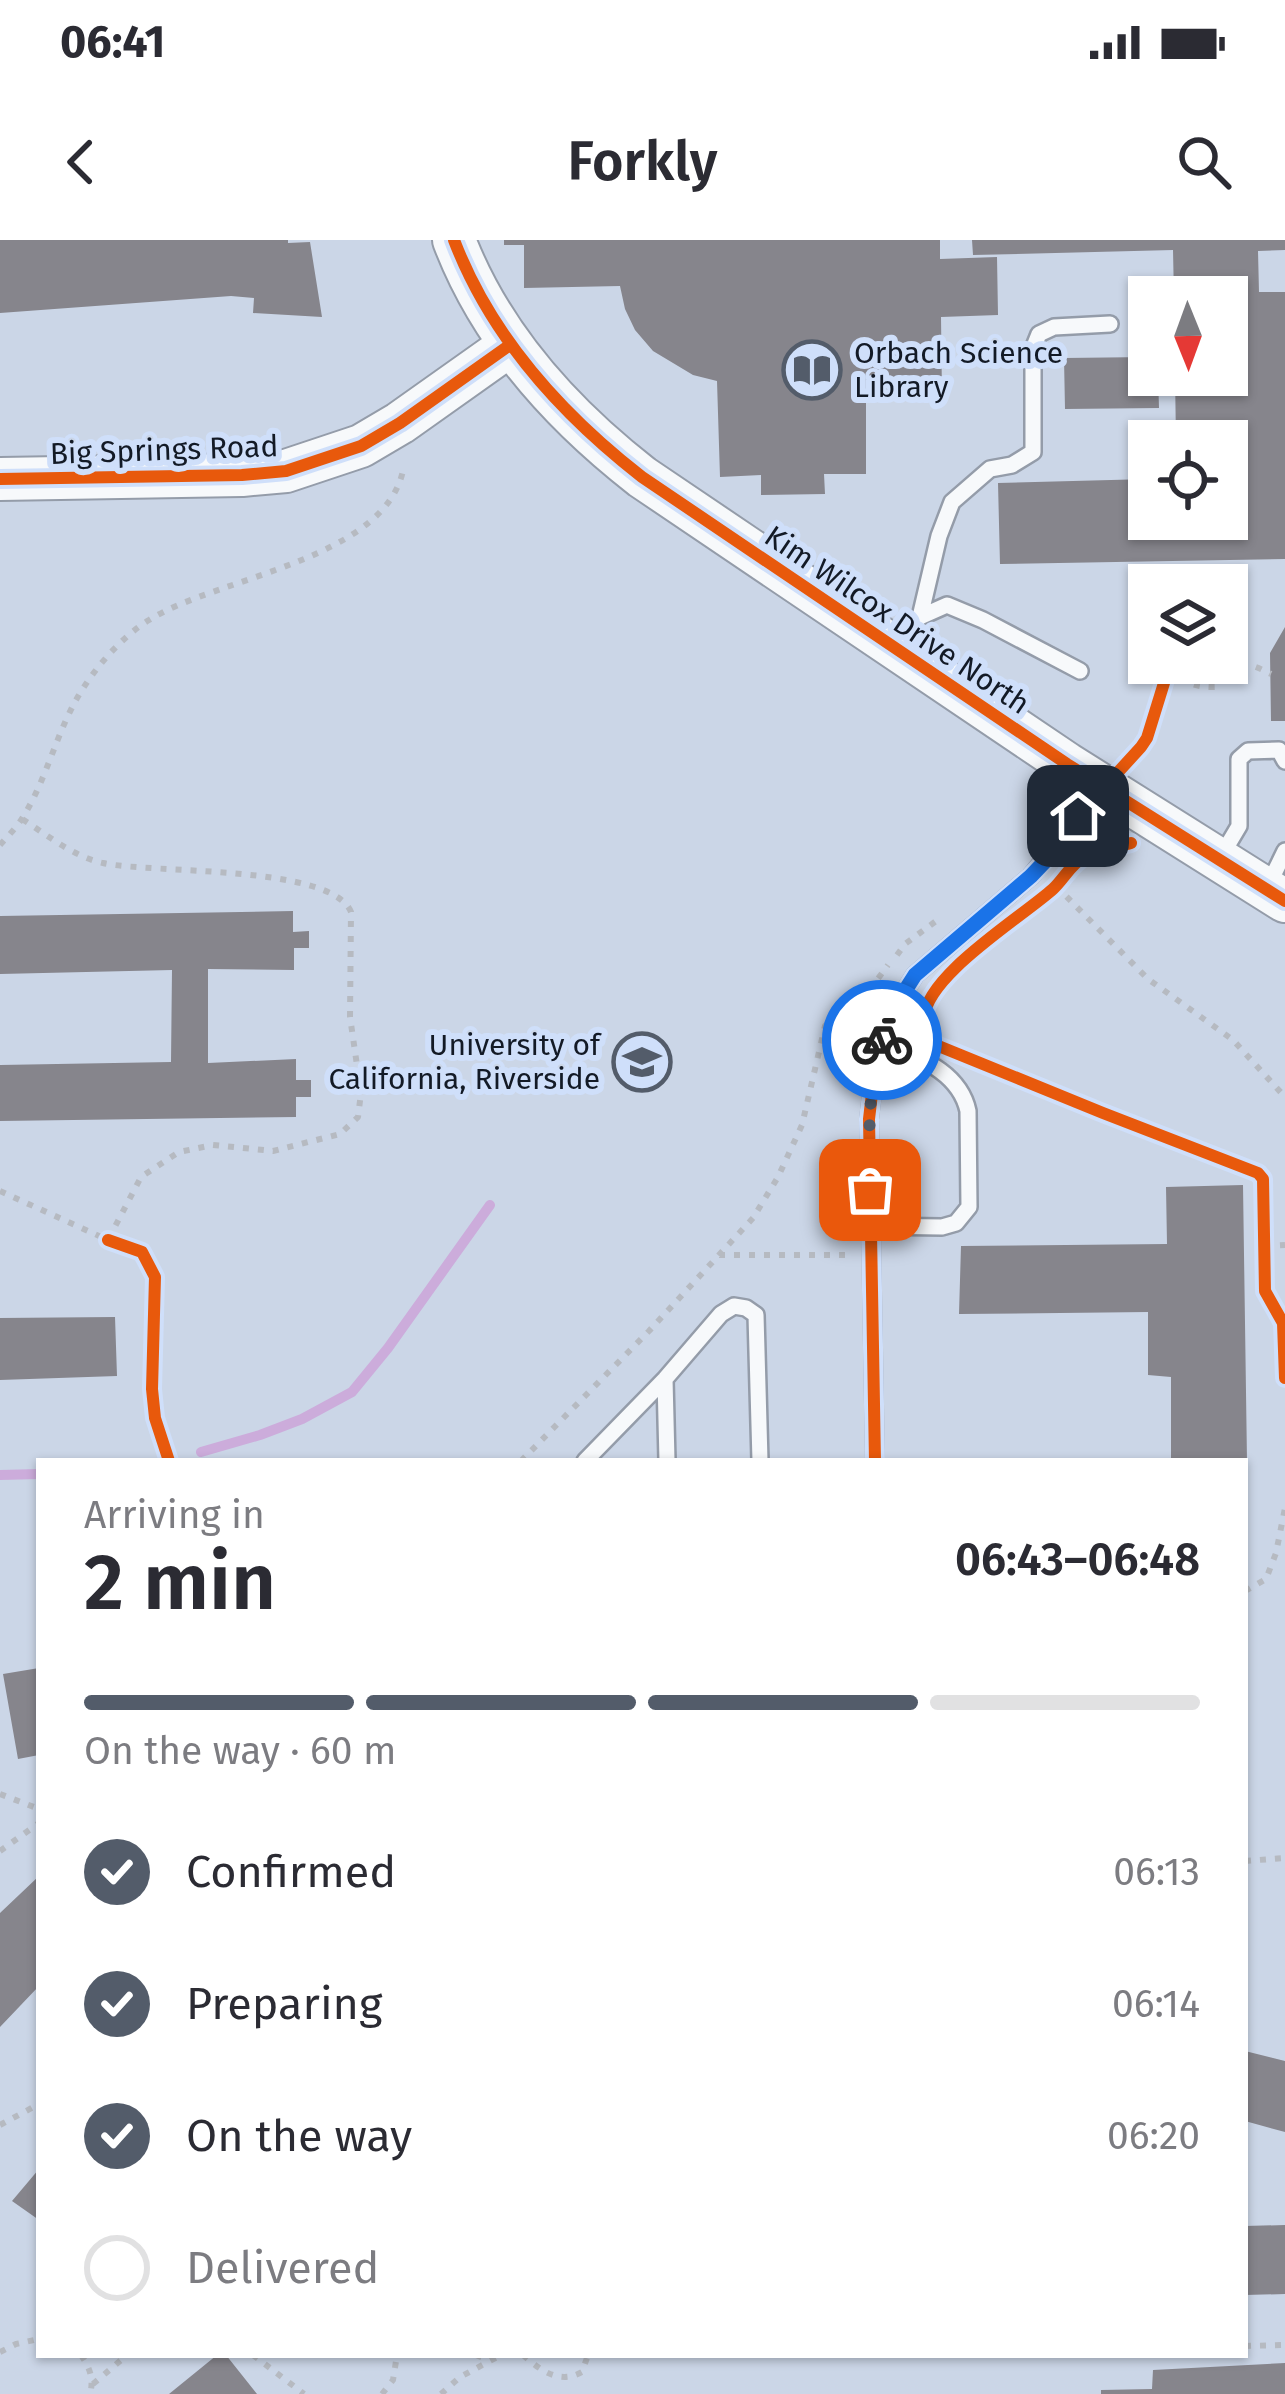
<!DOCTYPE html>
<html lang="en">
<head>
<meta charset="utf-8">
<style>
	:root { --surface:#fff; --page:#f2f2f3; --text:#2b2b33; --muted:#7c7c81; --line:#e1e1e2; --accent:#535c6a }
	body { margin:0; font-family:"Fira Sans",sans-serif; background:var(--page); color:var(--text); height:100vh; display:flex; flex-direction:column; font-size:45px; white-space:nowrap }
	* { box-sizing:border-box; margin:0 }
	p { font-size:39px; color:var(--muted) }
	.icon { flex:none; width:66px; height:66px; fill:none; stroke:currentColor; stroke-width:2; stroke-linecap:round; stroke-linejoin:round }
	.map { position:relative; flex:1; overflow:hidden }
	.panel { position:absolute; left:36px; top:1218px; width:1212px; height:900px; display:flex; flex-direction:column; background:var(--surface); border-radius:0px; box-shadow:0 3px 9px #0004 }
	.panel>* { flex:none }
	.needle { width:78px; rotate:179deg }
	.buttons { position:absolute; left:1128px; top:36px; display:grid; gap:24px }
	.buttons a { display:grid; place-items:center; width:120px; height:120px; border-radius:0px; background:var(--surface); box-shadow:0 3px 9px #0004; font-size:60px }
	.pin { position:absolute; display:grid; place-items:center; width:102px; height:102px; color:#fff; margin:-51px; border-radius:24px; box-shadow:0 6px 18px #0006 }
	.courier { position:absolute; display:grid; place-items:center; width:120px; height:120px; margin:-60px; border:9px solid #1a73e8; border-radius:50%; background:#fff; color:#222; box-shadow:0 3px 15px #0007 }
	.headline em { font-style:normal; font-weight:600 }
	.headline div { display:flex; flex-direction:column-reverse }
	.headline { display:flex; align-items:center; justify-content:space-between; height:204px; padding:0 48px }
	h1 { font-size:78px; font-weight:600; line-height:90px }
	.bar { display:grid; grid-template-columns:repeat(4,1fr); gap:18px 12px; align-content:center; height:144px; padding:0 48px }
	.bar i { height:15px; border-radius:9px; background:var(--line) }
	.bar .on { background:var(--accent) }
	.bar p { grid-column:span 4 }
	ol { padding:0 48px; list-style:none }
	li { display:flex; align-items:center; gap:36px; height:132px }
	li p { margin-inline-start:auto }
	li .icon { padding:12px; border-radius:50%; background:var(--accent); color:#fff; stroke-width:4 }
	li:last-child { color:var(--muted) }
	li i { width:66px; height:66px; border:6px solid var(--line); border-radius:50% }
	.status { display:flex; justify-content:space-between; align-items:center; height:84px; padding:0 60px; background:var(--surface); direction:ltr }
	.status svg { height:33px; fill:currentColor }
	header { display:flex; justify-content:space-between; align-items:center; height:156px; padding:0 48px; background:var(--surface); font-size:54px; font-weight:600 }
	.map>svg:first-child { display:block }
</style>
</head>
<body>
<div class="status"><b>06:41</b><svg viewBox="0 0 49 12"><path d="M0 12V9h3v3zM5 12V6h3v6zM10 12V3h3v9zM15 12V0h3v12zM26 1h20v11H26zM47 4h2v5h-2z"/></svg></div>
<header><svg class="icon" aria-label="back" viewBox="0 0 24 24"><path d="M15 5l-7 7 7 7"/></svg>Forkly<svg class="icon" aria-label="search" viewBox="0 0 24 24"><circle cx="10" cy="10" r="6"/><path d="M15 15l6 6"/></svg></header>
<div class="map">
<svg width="1285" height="2154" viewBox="0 0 1285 2154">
	<rect width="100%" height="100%" fill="#cbd6e7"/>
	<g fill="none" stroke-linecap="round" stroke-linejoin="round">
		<!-- stream -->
		<path stroke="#ccacdb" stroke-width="10" d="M201,1212l59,-17 42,-16 50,-27 36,-44 102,-143
			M0,1235l39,-1"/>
	</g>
	<!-- building -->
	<path fill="#86858c" d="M0,0h288v3l22,-1 12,75 -69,-4 1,-15 -23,-2 -231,17z
		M504,0h436v19l57,-2 1,58 -57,2 1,80h-76v77h-42l1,20 -64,1v-20l-41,2 -3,-96 -24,-6 -40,-24 -18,-21 -10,-21 -5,-23 -96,2v-43h-20z
		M972,0h313v10l-27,1 1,41h26v267l-285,5 -2,-81 151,-4v40h78v-78h-51l-1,-66h52v-78h-53l-1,-47 -200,5z
		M1149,117v18h9l1,33 -94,1 -1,-51z
		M1285,387v94h-14l-1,-68z
		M293,671v21l16,-1v17h-15v22l-86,-1v94l88,-4v21h15v17h-15v20l-296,4v-56l171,-3 1,-92 -172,4v-58z
		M1243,945l4,276h-76v-84l-23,-2v-63l-189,2 2,-68 206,-2 -1,-57z
		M115,1077l2,59 -117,4v-62z
		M39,1428v87l-21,4 -15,-85z
		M39,1636v110l-39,41v-114z
		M1245,1811l40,10v71l-40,-11z
		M39,1929v51l-27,-19z
		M1285,1985v69l-40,1v-69z
		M217,2115h9l31,39h-88z
		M1285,2123v31h-184v-4l51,-1 1,-19z"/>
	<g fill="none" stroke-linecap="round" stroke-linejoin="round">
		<defs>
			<path id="lane" d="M920,377l19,-81 13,-34 38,-33 22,-4 21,-13v-103l6,-15 15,-7 56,-3
				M894,402l26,-25 27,-12 36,15 97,51
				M1220,618l19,-32v-67l9,-8 31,-1 6,11
				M1268,646l17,-35
				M871,986l71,1 14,-4 13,-16 -1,-96c-9,-41 -52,-54 -87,-70
				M665,1139l2,82
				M585,1221l80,-82 56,-65 13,-8 12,2 10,7 4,146
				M875,1221l-6,-342 7,-59 5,-19 13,-33 21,-33 116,-99 72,-87"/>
			<path id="secondary" d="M454,0c37,97 107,174 188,237l425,287 218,137
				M0,239l242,-4 44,-4 75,-25 39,-23 110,-78"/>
		</defs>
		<!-- lane casing -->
		<use href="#lane" stroke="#949ca9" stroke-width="20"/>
		<!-- secondary casing -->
		<use href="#secondary" stroke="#949ca9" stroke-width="46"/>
		<!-- path -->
		<path stroke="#b6bac1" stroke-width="6" stroke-dasharray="6 9" stroke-linecap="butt" d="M1168,430c17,13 29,18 49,17l15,-23c15,-2 25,3 39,10
			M0,605c8,-9 17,-18 23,-28 23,-37 32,-79 53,-117 17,-30 44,-62 73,-80 70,-44 241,-60 255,-155
			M1078,620l7,-4 43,-12
			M1056,646l92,93 85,61 52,57
			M897,715l8,-11 31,-23
			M927,793l-3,-17 4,-10
			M963,816l140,57 155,60 5,6 2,112 18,32 2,55
			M0,951l108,49 33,-63 38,-25 34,-7 60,6 67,-17 18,-17 3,-24 -11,-76 1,-105c-20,-48 -200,-38 -248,-49 -29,-6 -56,-28 -81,-44
			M1265,1006l20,-1
			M719,1015h128
			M521,1221l128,-130 104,-113 25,-41 24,-52 23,-99 41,-31 22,-30
			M1245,1351l21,-12 10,-26 9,-45
			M0,1554l39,15
			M0,1611l39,-28
			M1245,1621l40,-3
			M0,1885l39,-21
			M1245,2106l40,-1
			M0,2112l16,-8 23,-5
			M81,2115c9,13 13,24 9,39
			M253,2115l51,39
			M476,2115l12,5
			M523,2115c17,15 36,30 59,17l6,-17
			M93,2144l34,-29
			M382,2154l11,-14 4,-25
			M441,2154l19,-17 41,-22"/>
		<!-- lane -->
		<use href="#lane" stroke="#f7f9fb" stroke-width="15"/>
		<!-- secondary -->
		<use href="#secondary" stroke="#f7f9fb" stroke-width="42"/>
		<defs>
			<path id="cycleway" d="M454,0c37,97 107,174 188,237l425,287 218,137
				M0,239l242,-4 44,-4 75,-25 39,-23 110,-78
				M1131,603c-14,4 -31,7 -45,13 -14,6 -22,23 -33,33 -31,28 -130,88 -129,131 1,11 6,17 12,25l167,68 155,60 5,6 2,112 18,32 2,55
				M108,1000l34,12 13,25 -3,112 3,29 14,43
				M875,1221l-6,-342 7,-59 5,-19 13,-33 21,-33 116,-99 19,-21 28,-39 63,-69 6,-9 21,-68 6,-7"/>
		</defs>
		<!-- cycleway casing -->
		<use href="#cycleway" stroke="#cfdffa" stroke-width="20"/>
		<!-- cycleway -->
		<use href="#cycleway" stroke="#e8590c" stroke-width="12"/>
	</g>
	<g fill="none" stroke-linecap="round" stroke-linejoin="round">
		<!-- done -->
		<path stroke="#535c6a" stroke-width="12" stroke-dasharray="0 21.6" d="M870,950c-1,-50 -3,-101 12,-150"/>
		<!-- route -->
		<path stroke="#1a73e8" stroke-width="15" d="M882,800l12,-32 21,-33 116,-99 20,-21 27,-39"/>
	</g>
	<!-- icons -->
	<defs>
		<symbol id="library-ring" viewBox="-11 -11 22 22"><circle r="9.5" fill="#cfdffa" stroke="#535c6a" stroke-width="1.5"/><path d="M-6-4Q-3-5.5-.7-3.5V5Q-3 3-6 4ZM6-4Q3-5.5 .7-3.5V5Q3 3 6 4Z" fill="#535c6a"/></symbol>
		<symbol id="university-ring" viewBox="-11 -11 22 22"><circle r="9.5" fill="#cfdffa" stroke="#535c6a" stroke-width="1.5"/><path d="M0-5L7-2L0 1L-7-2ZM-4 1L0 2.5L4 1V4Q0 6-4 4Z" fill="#535c6a"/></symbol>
	</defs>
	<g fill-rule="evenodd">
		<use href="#library-ring" x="779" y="97" width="66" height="66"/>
		<use href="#university-ring" x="609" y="789" width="66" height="66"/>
	</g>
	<g text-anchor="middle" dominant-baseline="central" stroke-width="12" stroke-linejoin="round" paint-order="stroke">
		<!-- poi labels -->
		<g font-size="30" fill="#131a26" stroke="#cfdffa" text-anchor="start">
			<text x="854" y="113">Orbach Science<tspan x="854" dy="34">Library</tspan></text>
			<text x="600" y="805" text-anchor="end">University of<tspan x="600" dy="34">California, Riverside</tspan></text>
		</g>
		<!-- street labels -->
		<g font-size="30" fill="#131a26" stroke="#cfdffa">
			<text transform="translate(164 210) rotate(-2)">Big Springs Road</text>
			<text transform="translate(897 380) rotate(34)">Kim Wilcox Drive North</text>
		</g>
	</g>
</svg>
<div class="buttons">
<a><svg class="needle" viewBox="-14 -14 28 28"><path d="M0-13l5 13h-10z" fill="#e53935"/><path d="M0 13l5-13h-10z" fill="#7c7c81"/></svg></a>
<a><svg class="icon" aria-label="locate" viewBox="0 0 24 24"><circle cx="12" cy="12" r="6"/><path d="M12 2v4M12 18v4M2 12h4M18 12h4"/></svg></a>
<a><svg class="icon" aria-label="layers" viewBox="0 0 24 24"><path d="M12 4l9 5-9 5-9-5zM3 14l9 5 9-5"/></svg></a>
</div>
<div class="pin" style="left:870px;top:950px;background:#ea580c"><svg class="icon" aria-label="bag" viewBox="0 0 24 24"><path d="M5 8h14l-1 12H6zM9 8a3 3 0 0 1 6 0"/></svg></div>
<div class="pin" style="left:1078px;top:576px;background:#1f2937"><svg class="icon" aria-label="home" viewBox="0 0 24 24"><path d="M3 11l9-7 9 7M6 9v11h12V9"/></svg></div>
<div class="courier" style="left:882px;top:800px"><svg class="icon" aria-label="bike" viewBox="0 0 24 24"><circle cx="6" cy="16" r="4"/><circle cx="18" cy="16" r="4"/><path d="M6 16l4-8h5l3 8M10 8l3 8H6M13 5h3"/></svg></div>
<section class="panel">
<div class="headline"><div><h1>2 min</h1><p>Arriving in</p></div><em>06:43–06:48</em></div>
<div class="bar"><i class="on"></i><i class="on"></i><i class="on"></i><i></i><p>On the way · 60 m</p></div>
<ol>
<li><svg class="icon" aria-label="check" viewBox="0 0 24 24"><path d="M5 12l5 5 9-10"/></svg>Confirmed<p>06:13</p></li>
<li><svg class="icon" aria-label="check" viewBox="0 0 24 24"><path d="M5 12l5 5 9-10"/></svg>Preparing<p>06:14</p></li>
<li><svg class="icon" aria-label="check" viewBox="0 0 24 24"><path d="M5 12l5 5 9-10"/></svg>On the way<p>06:20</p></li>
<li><i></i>Delivered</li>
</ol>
</section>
</div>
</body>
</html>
